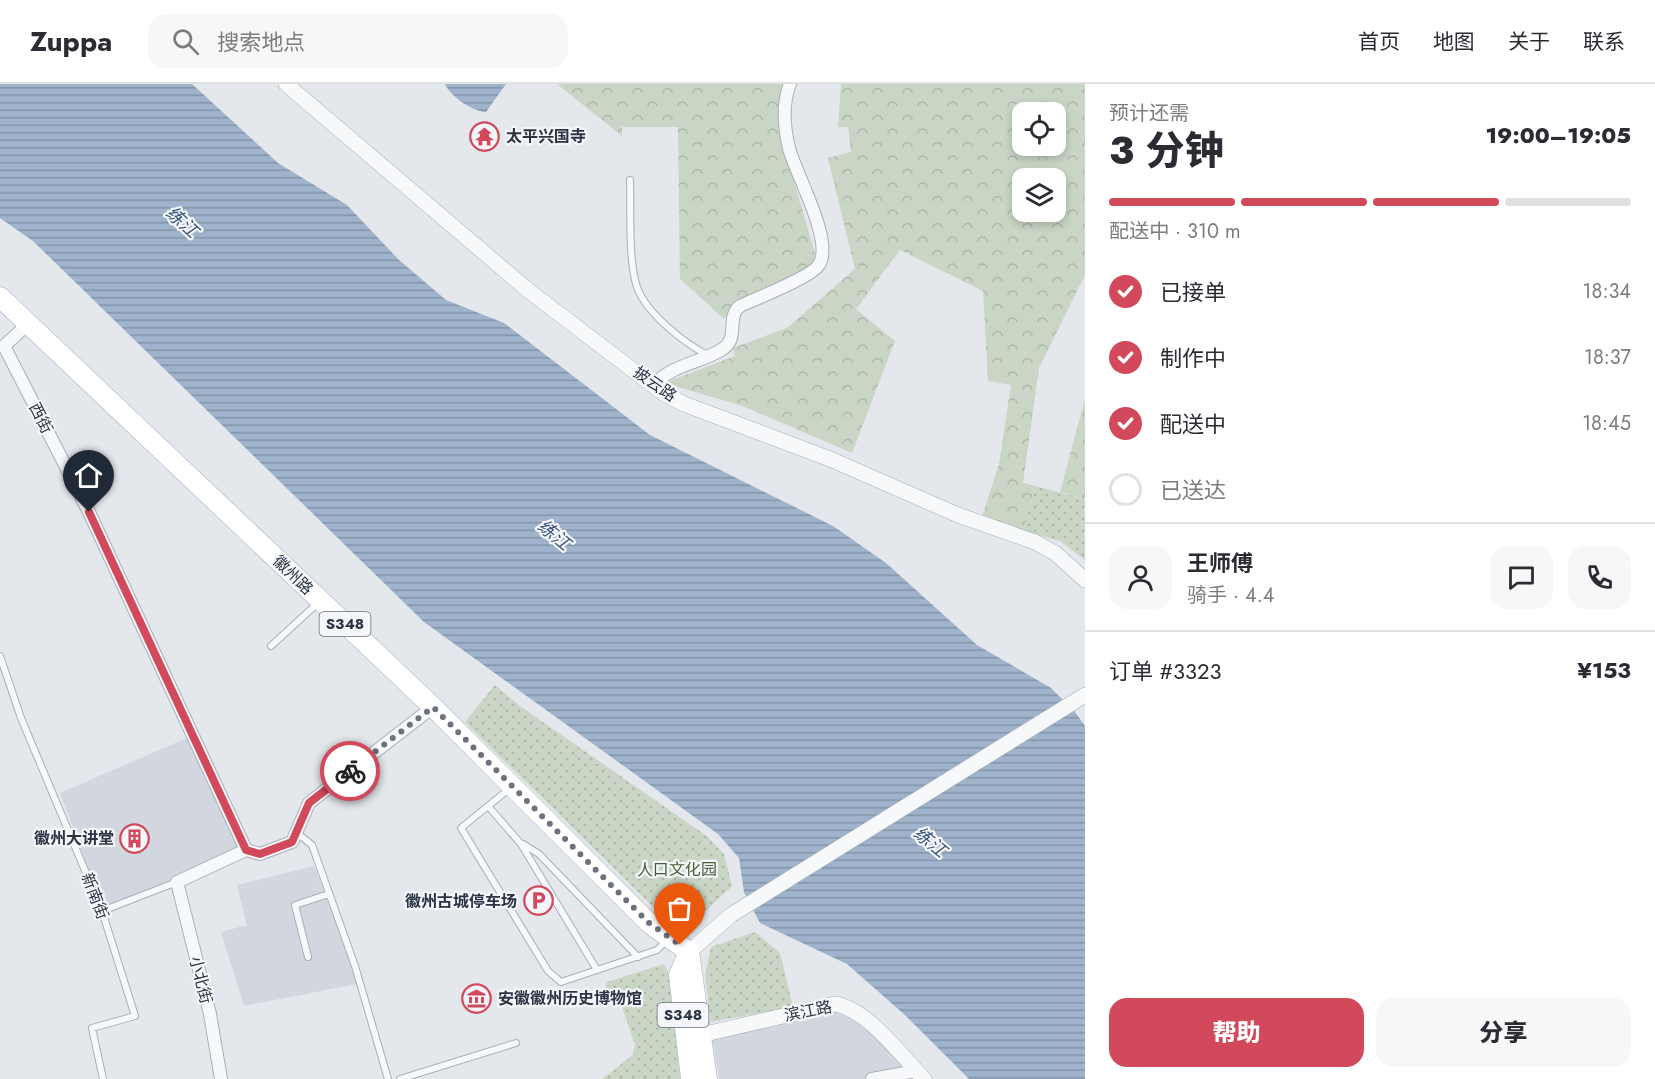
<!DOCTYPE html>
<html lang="zh">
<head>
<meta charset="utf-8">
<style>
	:root { --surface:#fff; --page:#f7f7f7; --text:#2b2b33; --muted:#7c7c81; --line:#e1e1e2; --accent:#d1495b }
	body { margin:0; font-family:Jost,"Noto Sans SC",sans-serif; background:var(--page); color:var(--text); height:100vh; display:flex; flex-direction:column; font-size:22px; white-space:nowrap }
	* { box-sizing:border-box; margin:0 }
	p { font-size:20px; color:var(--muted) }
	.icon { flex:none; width:33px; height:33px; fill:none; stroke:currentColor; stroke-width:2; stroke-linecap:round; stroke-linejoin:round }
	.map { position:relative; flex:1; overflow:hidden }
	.panel { display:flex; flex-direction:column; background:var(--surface); width:570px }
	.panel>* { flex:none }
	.tools { position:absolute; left:1012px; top:18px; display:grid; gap:12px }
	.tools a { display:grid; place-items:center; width:54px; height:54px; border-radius:12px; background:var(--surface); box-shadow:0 3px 9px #0003; font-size:30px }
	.pin { position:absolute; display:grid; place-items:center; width:51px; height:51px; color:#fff; margin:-62px -26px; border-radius:50% 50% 50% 0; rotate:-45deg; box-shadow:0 0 6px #0007 }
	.pin .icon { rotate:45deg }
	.courier { position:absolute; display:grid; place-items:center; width:60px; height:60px; margin:-30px; border:4px solid #d1495b; border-radius:50%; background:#fff; color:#222; box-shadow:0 2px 8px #0007 }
	.summary em { font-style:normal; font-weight:800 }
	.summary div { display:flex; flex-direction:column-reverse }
	.summary { display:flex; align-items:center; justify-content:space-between; height:102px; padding:0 24px }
	h1 { font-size:39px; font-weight:800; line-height:45px }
	.bar { display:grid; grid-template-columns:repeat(4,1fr); gap:9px 6px; align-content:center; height:72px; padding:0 24px }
	.bar i { height:8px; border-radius:4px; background:var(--line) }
	.bar .current { background:var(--accent) }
	.bar p { grid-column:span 4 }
	.line { display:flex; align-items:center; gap:15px; padding:0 24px; border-top:2px solid var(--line) }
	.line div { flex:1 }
	.round { display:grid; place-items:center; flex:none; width:63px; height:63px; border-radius:18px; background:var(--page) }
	ol { padding:0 24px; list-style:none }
	li { display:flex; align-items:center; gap:18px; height:66px }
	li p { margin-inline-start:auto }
	li .icon { padding:6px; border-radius:50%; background:var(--accent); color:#fff; stroke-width:4 }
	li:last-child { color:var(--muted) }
	li i { width:33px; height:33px; border:3px solid var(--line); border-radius:50% }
	.button { display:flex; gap:12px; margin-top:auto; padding:12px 24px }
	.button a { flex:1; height:69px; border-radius:18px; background:var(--accent); color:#fff; font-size:24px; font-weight:800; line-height:69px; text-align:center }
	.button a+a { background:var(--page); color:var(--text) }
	header { display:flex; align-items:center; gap:36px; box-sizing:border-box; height:84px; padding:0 30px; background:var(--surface); border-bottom:2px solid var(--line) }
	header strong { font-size:28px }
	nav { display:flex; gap:33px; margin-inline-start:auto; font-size:21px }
	.search { width:420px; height:54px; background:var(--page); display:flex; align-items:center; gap:15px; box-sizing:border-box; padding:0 21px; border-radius:18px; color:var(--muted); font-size:22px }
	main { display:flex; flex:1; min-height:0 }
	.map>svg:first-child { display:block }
</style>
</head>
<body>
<header>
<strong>Zuppa</strong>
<div class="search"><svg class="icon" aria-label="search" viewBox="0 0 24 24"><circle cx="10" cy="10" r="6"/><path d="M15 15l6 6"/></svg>搜索地点</div>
<nav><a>首页</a><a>地图</a><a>关于</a><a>联系</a></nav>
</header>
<main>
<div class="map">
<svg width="1085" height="995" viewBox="0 0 1085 995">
	<defs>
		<pattern id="green-dots" width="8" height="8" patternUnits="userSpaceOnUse" patternTransform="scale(1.5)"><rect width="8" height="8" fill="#c9d6c5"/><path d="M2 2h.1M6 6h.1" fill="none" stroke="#adb8ab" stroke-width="1.8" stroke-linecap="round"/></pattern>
		<pattern id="forest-crowns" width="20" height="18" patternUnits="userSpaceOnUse" patternTransform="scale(1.5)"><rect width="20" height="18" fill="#c9d6c5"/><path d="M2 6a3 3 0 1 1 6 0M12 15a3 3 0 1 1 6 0" fill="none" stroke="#adb8ab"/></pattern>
		<pattern id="water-rules" width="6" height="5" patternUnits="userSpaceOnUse" patternTransform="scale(1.5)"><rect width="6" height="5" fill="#9fb4cc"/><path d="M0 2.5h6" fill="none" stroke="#8293a7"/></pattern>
	</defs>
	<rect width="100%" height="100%" fill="#e4e7ec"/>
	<!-- built -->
	<path fill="#d2d6de" d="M187,654l55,112 -139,58 -43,-115z
		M314,782l38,97 5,21 -113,22 -23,-74 26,-7 -10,-40z
		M845,924l75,71h-201l-7,-43z"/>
	<!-- green -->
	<path fill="url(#green-dots)" d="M1035,402l50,13v61l-25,-19 -37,-10z
		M495,601l25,21 188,131 16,17 8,32 -42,40 -38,-20 -187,-184z
		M755,848l25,21 13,54 -82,15 -6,-47 6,-28z
		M664,880l5,10 11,105h-78l31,-24 2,-10 -13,-38 -18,-14 3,-11z"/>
	<!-- forest -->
	<path fill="url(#forest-crowns)" fill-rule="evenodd" d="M557,0h226c-12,33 23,135 33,172l-6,11 -74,34 -12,18 -44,-40 -2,-152h-56v9z
		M841,0h244v191l-46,93 -16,115 12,3 -12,45 -41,-14 17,-53 12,-79 -23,-4 -5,-90 -83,-41 -44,59 39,32 -43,112 -109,-47 -79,-23 71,-27 -2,-8 54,-20 68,-59 -27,-111 23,-6 -3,-25h-10zM1023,28h33v34h-33zM1023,94h33v34h-33z
		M1085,315v100l-25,-7z"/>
	<!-- water -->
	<path fill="url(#water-rules)" d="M0,0h192l86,79 69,42 51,54 48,41 58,23 146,112 183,91 53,37 91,82 74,43 24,24 10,14v353h-116l-63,-63 -59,-52 -87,-41 -16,-31 -5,-34 -21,-24 -294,-212 -391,-381 -33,-23z
		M445,0h61l-20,28c-13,0 -37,-17 -41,-28z"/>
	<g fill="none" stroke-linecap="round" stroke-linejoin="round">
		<defs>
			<path id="service" d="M630,96c1,29 -2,81 7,107 9,26 46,55 70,68
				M271,562l48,-44
				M0,572l21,62 81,193 33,105 -43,12 11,51
				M509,705l-48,39 87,143 13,11 96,-32 10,-10
				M488,722l33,38 76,126
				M298,750l14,11 43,121 33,113
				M523,760l16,10 99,103
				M102,827l75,-29
				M308,873l-13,-52 34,-11
				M400,995l116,-36"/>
			<path id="minor" d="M29,239l-25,23 85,166 157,338 14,4 32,-12 17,-39 124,-96
				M653,302c20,-23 48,-22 71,-38 15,-11 2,-31 16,-42 17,-8 69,-28 78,-40 18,-22 -23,-93 -29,-118 -5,-21 -7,-44 1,-64
				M221,995l-11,-65 -33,-132 69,-32
				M872,995l44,-8"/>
			<path id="tertiary" d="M286,0l243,207 134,102 21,11 146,55 128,56 77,27 20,11 30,27
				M689,868l42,-37 354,-220
				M701,951l134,-31c32,5 67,52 89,75"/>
			<path id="primary" d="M0,213l433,410 216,216 40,29 18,127
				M689,868l-10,23 12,104"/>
		</defs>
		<!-- service casing -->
		<use href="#service" stroke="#a9aeb7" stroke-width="8"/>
		<!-- minor casing -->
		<use href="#minor" stroke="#a9aeb7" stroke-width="14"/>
		<!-- tertiary casing -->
		<use href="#tertiary" stroke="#a9aeb7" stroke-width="16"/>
		<!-- primary casing -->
		<use href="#primary" stroke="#a3abb8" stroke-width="21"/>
		<!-- service -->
		<use href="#service" stroke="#f7f8fa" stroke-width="6"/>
		<!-- minor -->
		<use href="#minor" stroke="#f7f8fa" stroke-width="12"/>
		<!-- tertiary -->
		<use href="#tertiary" stroke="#f7f8fa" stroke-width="15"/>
		<!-- primary -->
		<use href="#primary" stroke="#fff" stroke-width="20"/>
	</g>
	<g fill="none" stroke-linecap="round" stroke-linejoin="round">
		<!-- done -->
		<path stroke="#6c737f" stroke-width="6" stroke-dasharray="0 10.8" d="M350,687l83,-64 216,216 31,22"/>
		<!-- route -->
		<path stroke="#d1495b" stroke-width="8" d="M89,428l157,338 14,4 32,-12 17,-39 41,-32"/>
	</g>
	<!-- icons -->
	<defs>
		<symbol id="temple-ring" viewBox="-11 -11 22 22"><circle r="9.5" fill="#f4f6f9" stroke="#d1495b" stroke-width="1.5"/><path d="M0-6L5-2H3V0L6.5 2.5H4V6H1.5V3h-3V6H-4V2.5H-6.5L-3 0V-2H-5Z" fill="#d1495b"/></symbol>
		<symbol id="building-ring" viewBox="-11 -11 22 22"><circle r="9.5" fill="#f4f6f9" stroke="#d1495b" stroke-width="1.5"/><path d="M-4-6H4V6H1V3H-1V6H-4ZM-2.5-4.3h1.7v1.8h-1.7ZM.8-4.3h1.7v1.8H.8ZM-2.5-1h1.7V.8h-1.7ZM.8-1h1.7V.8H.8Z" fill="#d1495b"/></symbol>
		<symbol id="parking-ring" viewBox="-11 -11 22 22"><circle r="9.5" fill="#f4f6f9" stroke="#d1495b" stroke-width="1.5"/><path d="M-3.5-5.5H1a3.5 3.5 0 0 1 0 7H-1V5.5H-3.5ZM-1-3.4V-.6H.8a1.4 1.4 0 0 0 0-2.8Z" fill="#d1495b"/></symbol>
		<symbol id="museum-ring" viewBox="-11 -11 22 22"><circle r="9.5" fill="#f4f6f9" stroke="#d1495b" stroke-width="1.5"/><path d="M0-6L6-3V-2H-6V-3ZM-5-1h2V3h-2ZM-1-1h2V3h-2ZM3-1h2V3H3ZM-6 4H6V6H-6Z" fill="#d1495b"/></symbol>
	</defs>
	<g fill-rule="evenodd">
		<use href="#temple-ring" x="468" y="36" width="33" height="33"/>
		<use href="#building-ring" x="118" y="738" width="33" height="33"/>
		<use href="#parking-ring" x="522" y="800" width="33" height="33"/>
		<use href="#museum-ring" x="460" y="898" width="33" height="33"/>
	</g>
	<g text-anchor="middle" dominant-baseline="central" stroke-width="4.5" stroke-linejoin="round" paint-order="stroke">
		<!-- shield labels -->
		<g fill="#f4f6f9" stroke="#676e7b" stroke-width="1.5">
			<rect x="319.5" y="528" width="51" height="24" rx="4.5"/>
			<rect x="657.5" y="919" width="51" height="24" rx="4.5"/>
		</g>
		<g font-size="15" font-weight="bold" fill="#2b3445">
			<text x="345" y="540">S348</text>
			<text x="683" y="931">S348</text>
		</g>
		<!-- poi labels -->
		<g font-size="16" font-weight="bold" fill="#2b3445" stroke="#f4f6f9" text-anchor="start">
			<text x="506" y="52">太平兴国寺</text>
			<text x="114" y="754" text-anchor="end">徽州大讲堂</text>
			<text x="517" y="817" text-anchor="end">徽州古城停车场</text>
			<text x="498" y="914">安徽徽州历史博物馆</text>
		</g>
		<!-- street labels -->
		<g font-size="16" fill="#2b3445" stroke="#f4f6f9">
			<text transform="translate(655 300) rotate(35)">披云路</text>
			<text transform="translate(41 334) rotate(63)">西街</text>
			<text transform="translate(293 491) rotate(44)">徽州路</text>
			<text transform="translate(95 812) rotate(69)">新南街</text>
			<text transform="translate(201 896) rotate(76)">小北街</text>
			<text transform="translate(808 927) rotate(-11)">滨江路</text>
		</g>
		<!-- park labels -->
		<g font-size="16" fill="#3f6138" stroke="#f4f6f9">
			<text x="677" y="785">人口文化园</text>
		</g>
		<!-- water labels -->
		<g font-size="18" font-style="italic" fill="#34527a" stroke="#f4f6f9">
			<text transform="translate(182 138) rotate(42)">练江</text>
			<text transform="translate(554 451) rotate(39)">练江</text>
			<text transform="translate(930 758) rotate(39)">练江</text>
		</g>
	</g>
</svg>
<div class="tools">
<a><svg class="icon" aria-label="locate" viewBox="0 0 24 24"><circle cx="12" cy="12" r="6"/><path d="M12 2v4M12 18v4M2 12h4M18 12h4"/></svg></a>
<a><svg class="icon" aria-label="layers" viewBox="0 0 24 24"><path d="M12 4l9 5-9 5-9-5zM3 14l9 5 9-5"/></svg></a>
</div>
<div class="pin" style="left:680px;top:861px;background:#ea580c"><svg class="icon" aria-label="bag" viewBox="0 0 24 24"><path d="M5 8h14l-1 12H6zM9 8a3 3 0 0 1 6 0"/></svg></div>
<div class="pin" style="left:89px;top:428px;background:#1f2937"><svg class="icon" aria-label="home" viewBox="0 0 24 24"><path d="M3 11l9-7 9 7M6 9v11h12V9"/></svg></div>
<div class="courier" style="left:350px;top:687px"><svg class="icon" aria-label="bike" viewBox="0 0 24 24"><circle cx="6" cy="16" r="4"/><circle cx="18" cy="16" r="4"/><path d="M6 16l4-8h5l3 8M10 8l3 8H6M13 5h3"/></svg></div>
</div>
<section class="panel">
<div class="summary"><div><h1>3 分钟</h1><p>预计还需</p></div><em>19:00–19:05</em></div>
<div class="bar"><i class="current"></i><i class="current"></i><i class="current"></i><i></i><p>配送中 · 310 m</p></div>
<ol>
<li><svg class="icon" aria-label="check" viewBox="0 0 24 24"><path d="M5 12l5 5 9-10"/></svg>已接单<p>18:34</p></li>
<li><svg class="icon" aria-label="check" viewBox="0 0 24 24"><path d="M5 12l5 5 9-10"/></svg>制作中<p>18:37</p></li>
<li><svg class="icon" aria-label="check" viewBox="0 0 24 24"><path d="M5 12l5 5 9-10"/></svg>配送中<p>18:45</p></li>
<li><i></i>已送达</li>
</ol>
<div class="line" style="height:108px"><a class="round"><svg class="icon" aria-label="person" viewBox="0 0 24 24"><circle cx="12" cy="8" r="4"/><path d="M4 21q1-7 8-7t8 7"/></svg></a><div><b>王师傅</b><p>骑手 · 4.4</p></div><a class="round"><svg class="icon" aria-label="chat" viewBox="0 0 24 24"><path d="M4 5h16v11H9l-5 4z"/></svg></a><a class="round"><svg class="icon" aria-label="phone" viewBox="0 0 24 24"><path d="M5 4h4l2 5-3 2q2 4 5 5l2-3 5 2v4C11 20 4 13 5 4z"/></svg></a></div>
<div class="line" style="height:78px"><div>订单 #3323</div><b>¥153</b></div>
<div class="button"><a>帮助</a><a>分享</a></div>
</section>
</main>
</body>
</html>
